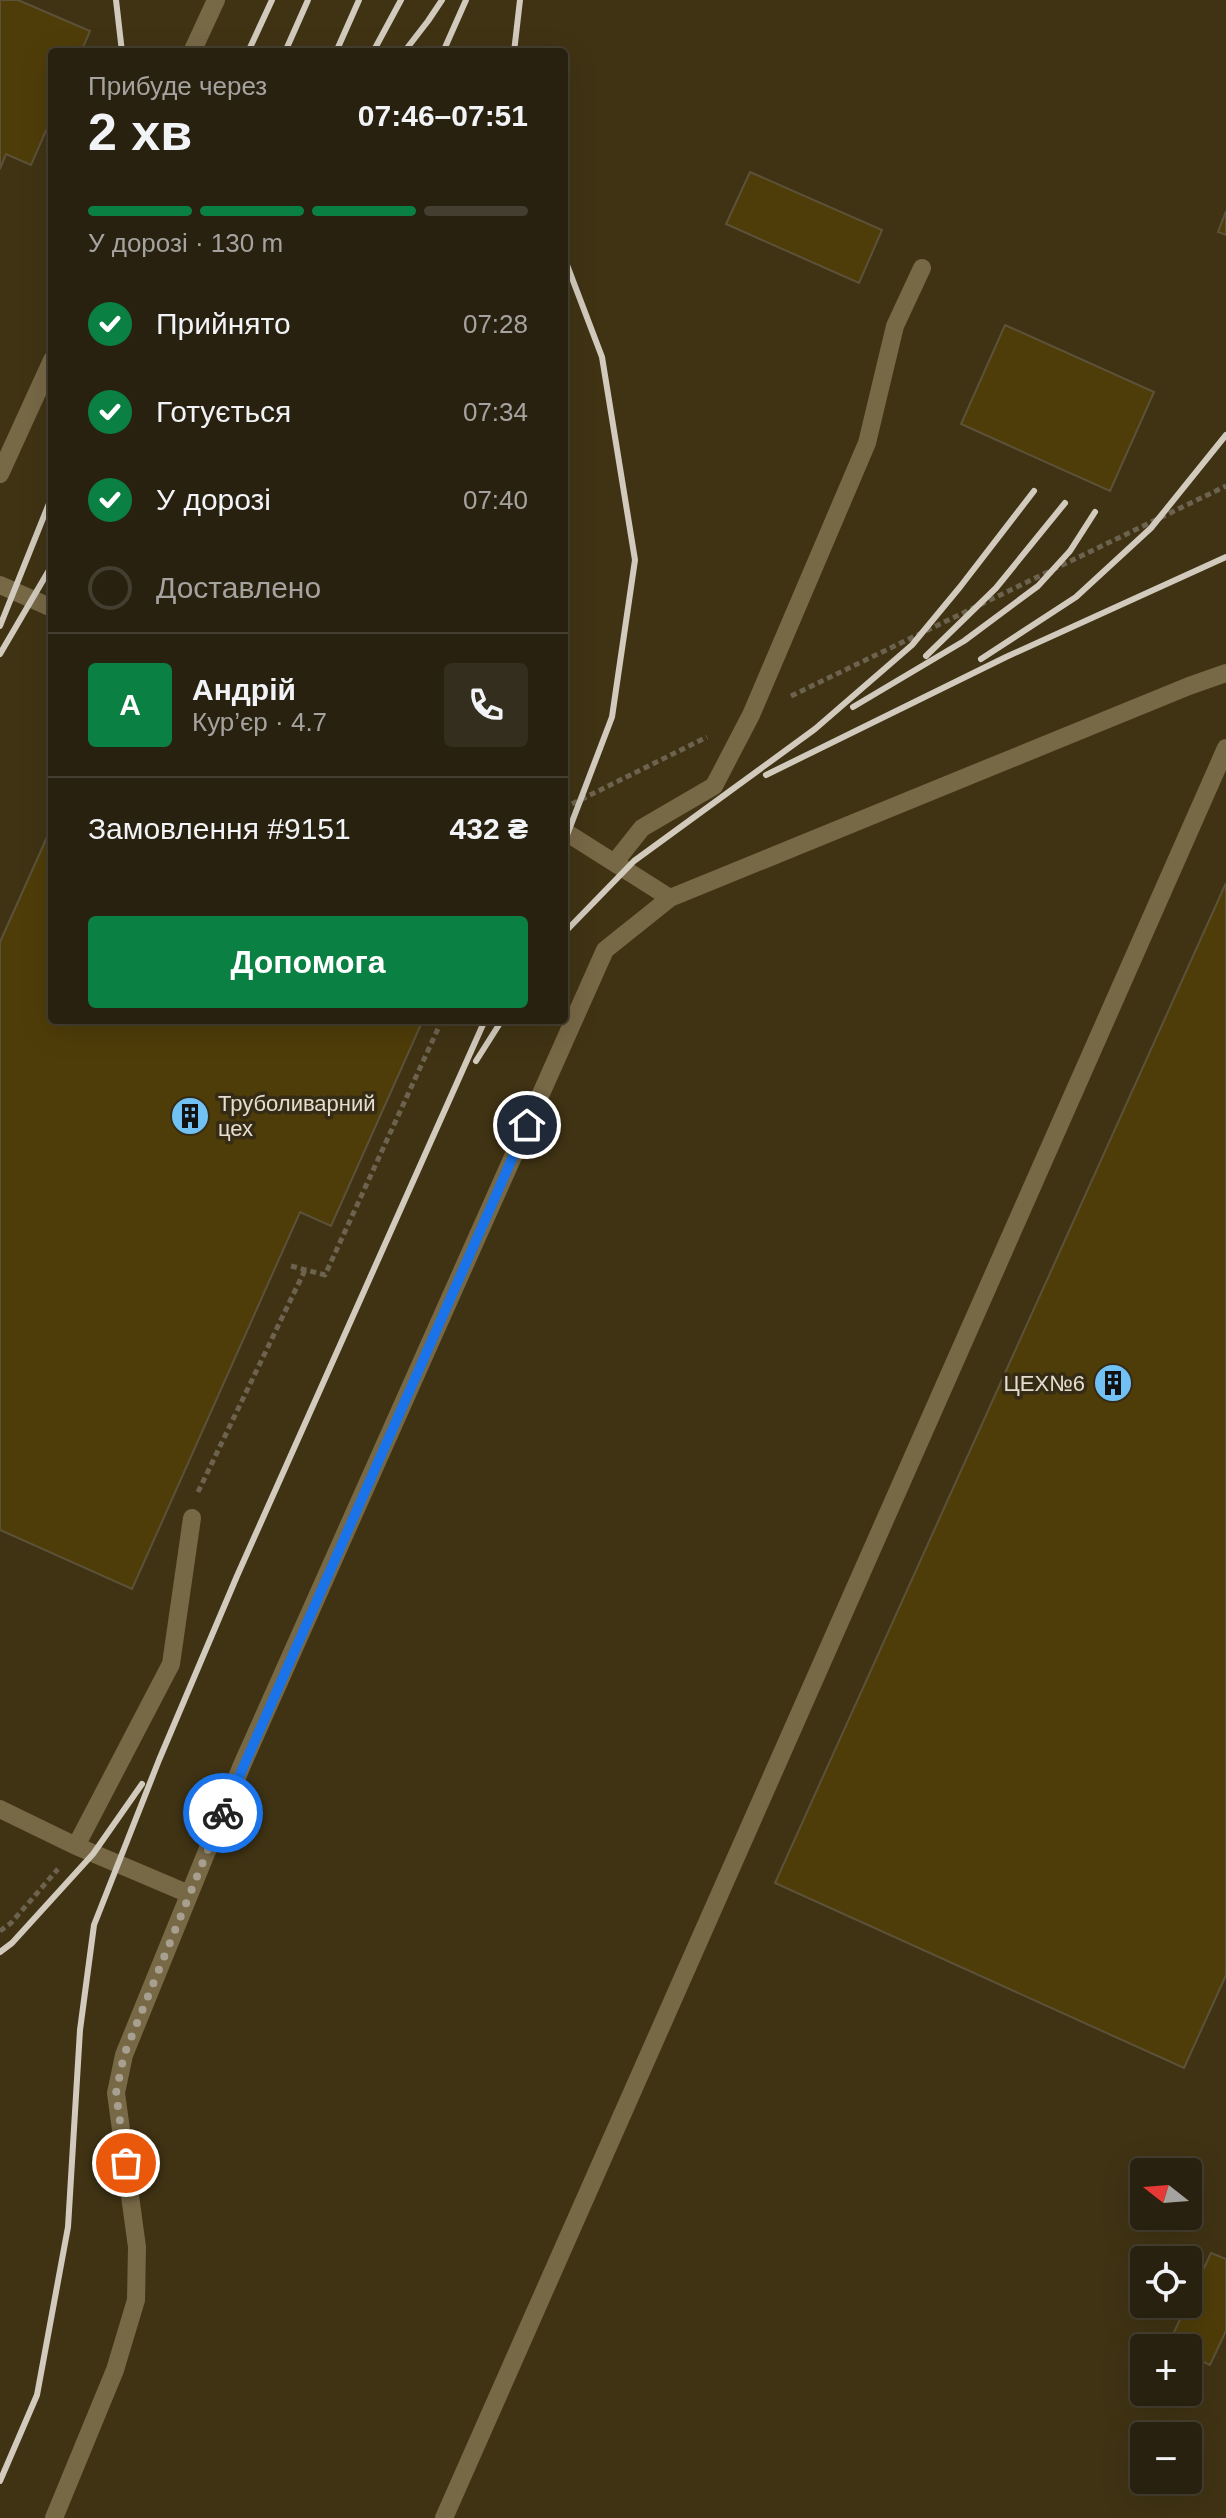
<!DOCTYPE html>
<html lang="uk">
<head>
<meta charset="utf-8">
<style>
	:root { --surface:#282110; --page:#342e1e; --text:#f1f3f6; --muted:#a5a39f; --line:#443e30; --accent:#0b8043 }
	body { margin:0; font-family:Helvetica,sans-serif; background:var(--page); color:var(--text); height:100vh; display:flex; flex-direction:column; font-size:30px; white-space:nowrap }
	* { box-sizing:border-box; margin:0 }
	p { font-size:26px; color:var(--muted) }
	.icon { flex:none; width:44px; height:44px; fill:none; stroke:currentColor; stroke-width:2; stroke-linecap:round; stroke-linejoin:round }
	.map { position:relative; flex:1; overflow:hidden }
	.drawer { position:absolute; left:48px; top:48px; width:520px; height:976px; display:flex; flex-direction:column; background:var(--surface); border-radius:8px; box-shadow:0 8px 32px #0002,0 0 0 2px var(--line) }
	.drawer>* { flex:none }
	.needle { width:52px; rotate:287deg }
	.tools { position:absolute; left:1130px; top:2158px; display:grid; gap:16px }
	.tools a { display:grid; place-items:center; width:72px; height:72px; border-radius:8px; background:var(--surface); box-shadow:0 8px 32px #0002,0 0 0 2px var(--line); font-size:40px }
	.pin { position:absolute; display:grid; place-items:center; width:68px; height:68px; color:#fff; margin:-34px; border:4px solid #fff; border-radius:50%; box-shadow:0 2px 8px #0007 }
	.courier { position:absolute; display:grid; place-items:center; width:80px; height:80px; margin:-40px; border:6px solid #1a73e8; border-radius:50%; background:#fff; color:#222; box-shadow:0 2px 10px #0007 }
	.headline em { font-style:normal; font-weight:700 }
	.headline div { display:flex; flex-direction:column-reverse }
	.headline { display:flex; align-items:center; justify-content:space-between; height:136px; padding:0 40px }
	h1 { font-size:52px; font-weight:700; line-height:60px }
	.bar { display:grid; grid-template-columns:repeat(4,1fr); gap:12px 8px; align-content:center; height:96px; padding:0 40px }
	.bar i { height:10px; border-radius:6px; background:var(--line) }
	.bar .on { background:var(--accent) }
	.bar p { grid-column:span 4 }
	.line { display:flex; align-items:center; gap:20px; padding:0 40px; border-top:2px solid var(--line) }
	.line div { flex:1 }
	.round { display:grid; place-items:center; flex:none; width:84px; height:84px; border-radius:8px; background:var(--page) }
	ol { padding:0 40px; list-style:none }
	li { display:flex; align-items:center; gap:24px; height:88px }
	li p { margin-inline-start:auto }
	li .icon { padding:8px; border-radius:50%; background:var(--accent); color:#fff; stroke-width:4 }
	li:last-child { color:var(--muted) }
	li i { width:44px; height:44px; border:4px solid var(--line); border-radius:50% }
	.primary-button { display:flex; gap:16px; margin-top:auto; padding:16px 40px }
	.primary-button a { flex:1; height:92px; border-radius:8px; background:var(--accent); color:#fff; font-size:32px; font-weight:700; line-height:92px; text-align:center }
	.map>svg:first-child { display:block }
</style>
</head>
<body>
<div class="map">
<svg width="1226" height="2518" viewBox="0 0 1226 2518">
	<rect width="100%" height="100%" fill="#362c15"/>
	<!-- built -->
	<path fill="#403314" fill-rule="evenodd" d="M0,0h1226v2518h-1226zM52,52h512v968h-512zM1144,2172h44v44h-44zM1144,2260h44v44h-44zM1144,2348h44v44h-44zM1144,2436h44v44h-44z"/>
	<!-- building -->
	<path fill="#4f3d09" stroke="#5c523a" stroke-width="2" d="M0,0h18l72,31 -9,21h-29v65l-21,48 -25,-11 -6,15z
		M750,172l132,58 -23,53 -133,-59z
		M1226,211v24l-8,-3z
		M1005,325l149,67 -44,99 -149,-67z
		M52,826v194h371l-92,206 -31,-14 -168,377 -132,-59v-588z
		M1226,883v1092l-42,93 -409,-185z
		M1211,2253l15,6v72l-16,34 -22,-10v-7h-15l-5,-3z"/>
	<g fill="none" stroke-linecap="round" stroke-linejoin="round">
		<!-- path -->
		<path stroke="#6c634f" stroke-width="5" stroke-dasharray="6 4" stroke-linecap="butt" d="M791,696l435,-210
			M572,804l135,-67
			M291,1266l34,9 117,-255
			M198,1492l107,-222
			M0,1931l11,-8 47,-54"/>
		<!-- lane -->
		<path stroke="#776846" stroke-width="18" d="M192,52l24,-52
			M0,474l52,-114
			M0,585l52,23
			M564,831l106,67
			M615,862l27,-34 72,-42 37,-71 116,-272 28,-117 27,-58
			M0,1809l76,37 113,48
			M76,1846l95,-182 21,-146
			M54,2518l61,-148 21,-70 1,-53 -21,-154 8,-38 118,-290 363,-815 65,-52 519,-212 37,-13
			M444,2518l782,-1770"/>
		<!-- rail -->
		<path stroke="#d2cbbd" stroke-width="6" d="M116,0l6,52
			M248,52l24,-52
			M285,52l23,-52
			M336,52l23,-52
			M373,52l28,-52
			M404,52l24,-31 14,-21
			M443,52l23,-52
			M514,52l6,-52
			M564,257l38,100 33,203 -23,157 -48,126
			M0,626l52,-130
			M0,654l52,-89
			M926,656l70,-68 69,-85
			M981,659l95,-62 75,-69 75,-93
			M853,707l111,-66 74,-55 32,-35 25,-39
			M766,775l240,-118 220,-100
			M564,933l70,-72 181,-132 97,-84 48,-58 74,-96
			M476,1061l26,-41
			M0,1952l12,-9 81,-89 49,-70
			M0,2481l37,-86 31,-168 12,-197 14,-105 65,-165 78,-184 248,-556"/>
	</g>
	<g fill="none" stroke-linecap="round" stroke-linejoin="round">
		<!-- done -->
		<path stroke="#a79f8f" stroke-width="8" stroke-dasharray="0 14.4" d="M126,2163l-10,-70 8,-38 99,-242"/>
		<!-- route -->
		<path stroke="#1a73e8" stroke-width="10" d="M223,1813l304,-688"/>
	</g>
	<!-- icons -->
	<defs>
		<symbol id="building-disc" viewBox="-11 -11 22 22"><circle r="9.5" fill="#71c1f4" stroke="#362c15"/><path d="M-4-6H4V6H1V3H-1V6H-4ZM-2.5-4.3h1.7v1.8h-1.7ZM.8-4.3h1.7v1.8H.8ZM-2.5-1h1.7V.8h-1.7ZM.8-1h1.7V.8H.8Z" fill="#111"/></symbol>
	</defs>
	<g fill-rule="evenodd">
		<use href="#building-disc" x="168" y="1094" width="44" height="44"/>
		<use href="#building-disc" x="1091" y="1361" width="44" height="44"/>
	</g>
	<g text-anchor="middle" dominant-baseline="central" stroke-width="7" stroke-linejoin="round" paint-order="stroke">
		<!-- poi labels -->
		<g font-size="22" fill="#e4ddd0" stroke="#362c15" text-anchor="start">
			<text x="218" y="1103">Труболиварний<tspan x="218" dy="25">цех</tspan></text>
			<text x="1085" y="1383" text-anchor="end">ЦЕХ№6</text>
		</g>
	</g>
</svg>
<div class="tools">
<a><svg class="needle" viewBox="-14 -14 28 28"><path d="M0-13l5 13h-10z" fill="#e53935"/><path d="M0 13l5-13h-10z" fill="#a5a39f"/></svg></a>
<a><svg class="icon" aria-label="locate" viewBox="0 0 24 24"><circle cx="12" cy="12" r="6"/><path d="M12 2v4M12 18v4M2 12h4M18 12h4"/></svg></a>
<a>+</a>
<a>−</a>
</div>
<div class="pin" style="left:126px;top:2163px;background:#ea580c"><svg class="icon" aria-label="bag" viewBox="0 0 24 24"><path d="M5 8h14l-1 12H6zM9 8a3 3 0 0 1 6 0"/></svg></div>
<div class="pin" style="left:527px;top:1125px;background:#1f2937"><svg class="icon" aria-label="home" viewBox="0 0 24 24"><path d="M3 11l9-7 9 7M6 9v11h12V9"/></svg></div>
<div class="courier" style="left:223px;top:1813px"><svg class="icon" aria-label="bike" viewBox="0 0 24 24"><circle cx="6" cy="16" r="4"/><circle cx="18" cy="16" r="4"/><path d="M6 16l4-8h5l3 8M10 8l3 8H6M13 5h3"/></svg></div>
<section class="drawer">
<div class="headline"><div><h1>2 хв</h1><p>Прибуде через</p></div><em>07:46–07:51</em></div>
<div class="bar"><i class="on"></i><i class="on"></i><i class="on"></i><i></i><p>У дорозі · 130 m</p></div>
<ol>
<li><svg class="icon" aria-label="check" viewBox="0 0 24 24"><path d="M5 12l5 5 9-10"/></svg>Прийнято<p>07:28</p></li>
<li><svg class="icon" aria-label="check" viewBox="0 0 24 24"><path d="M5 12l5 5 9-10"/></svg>Готується<p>07:34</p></li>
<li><svg class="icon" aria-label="check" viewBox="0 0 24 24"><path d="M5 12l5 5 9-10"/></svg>У дорозі<p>07:40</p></li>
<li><i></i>Доставлено</li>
</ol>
<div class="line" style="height:144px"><b class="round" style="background:var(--accent);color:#fff">А</b><div><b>Андрій</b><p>Кур’єр · 4.7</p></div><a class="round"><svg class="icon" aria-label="phone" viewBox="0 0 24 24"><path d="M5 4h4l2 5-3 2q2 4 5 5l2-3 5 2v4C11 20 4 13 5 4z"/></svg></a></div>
<div class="line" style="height:104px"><div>Замовлення #9151</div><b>432 ₴</b></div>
<div class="primary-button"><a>Допомога</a></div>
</section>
</div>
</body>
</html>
